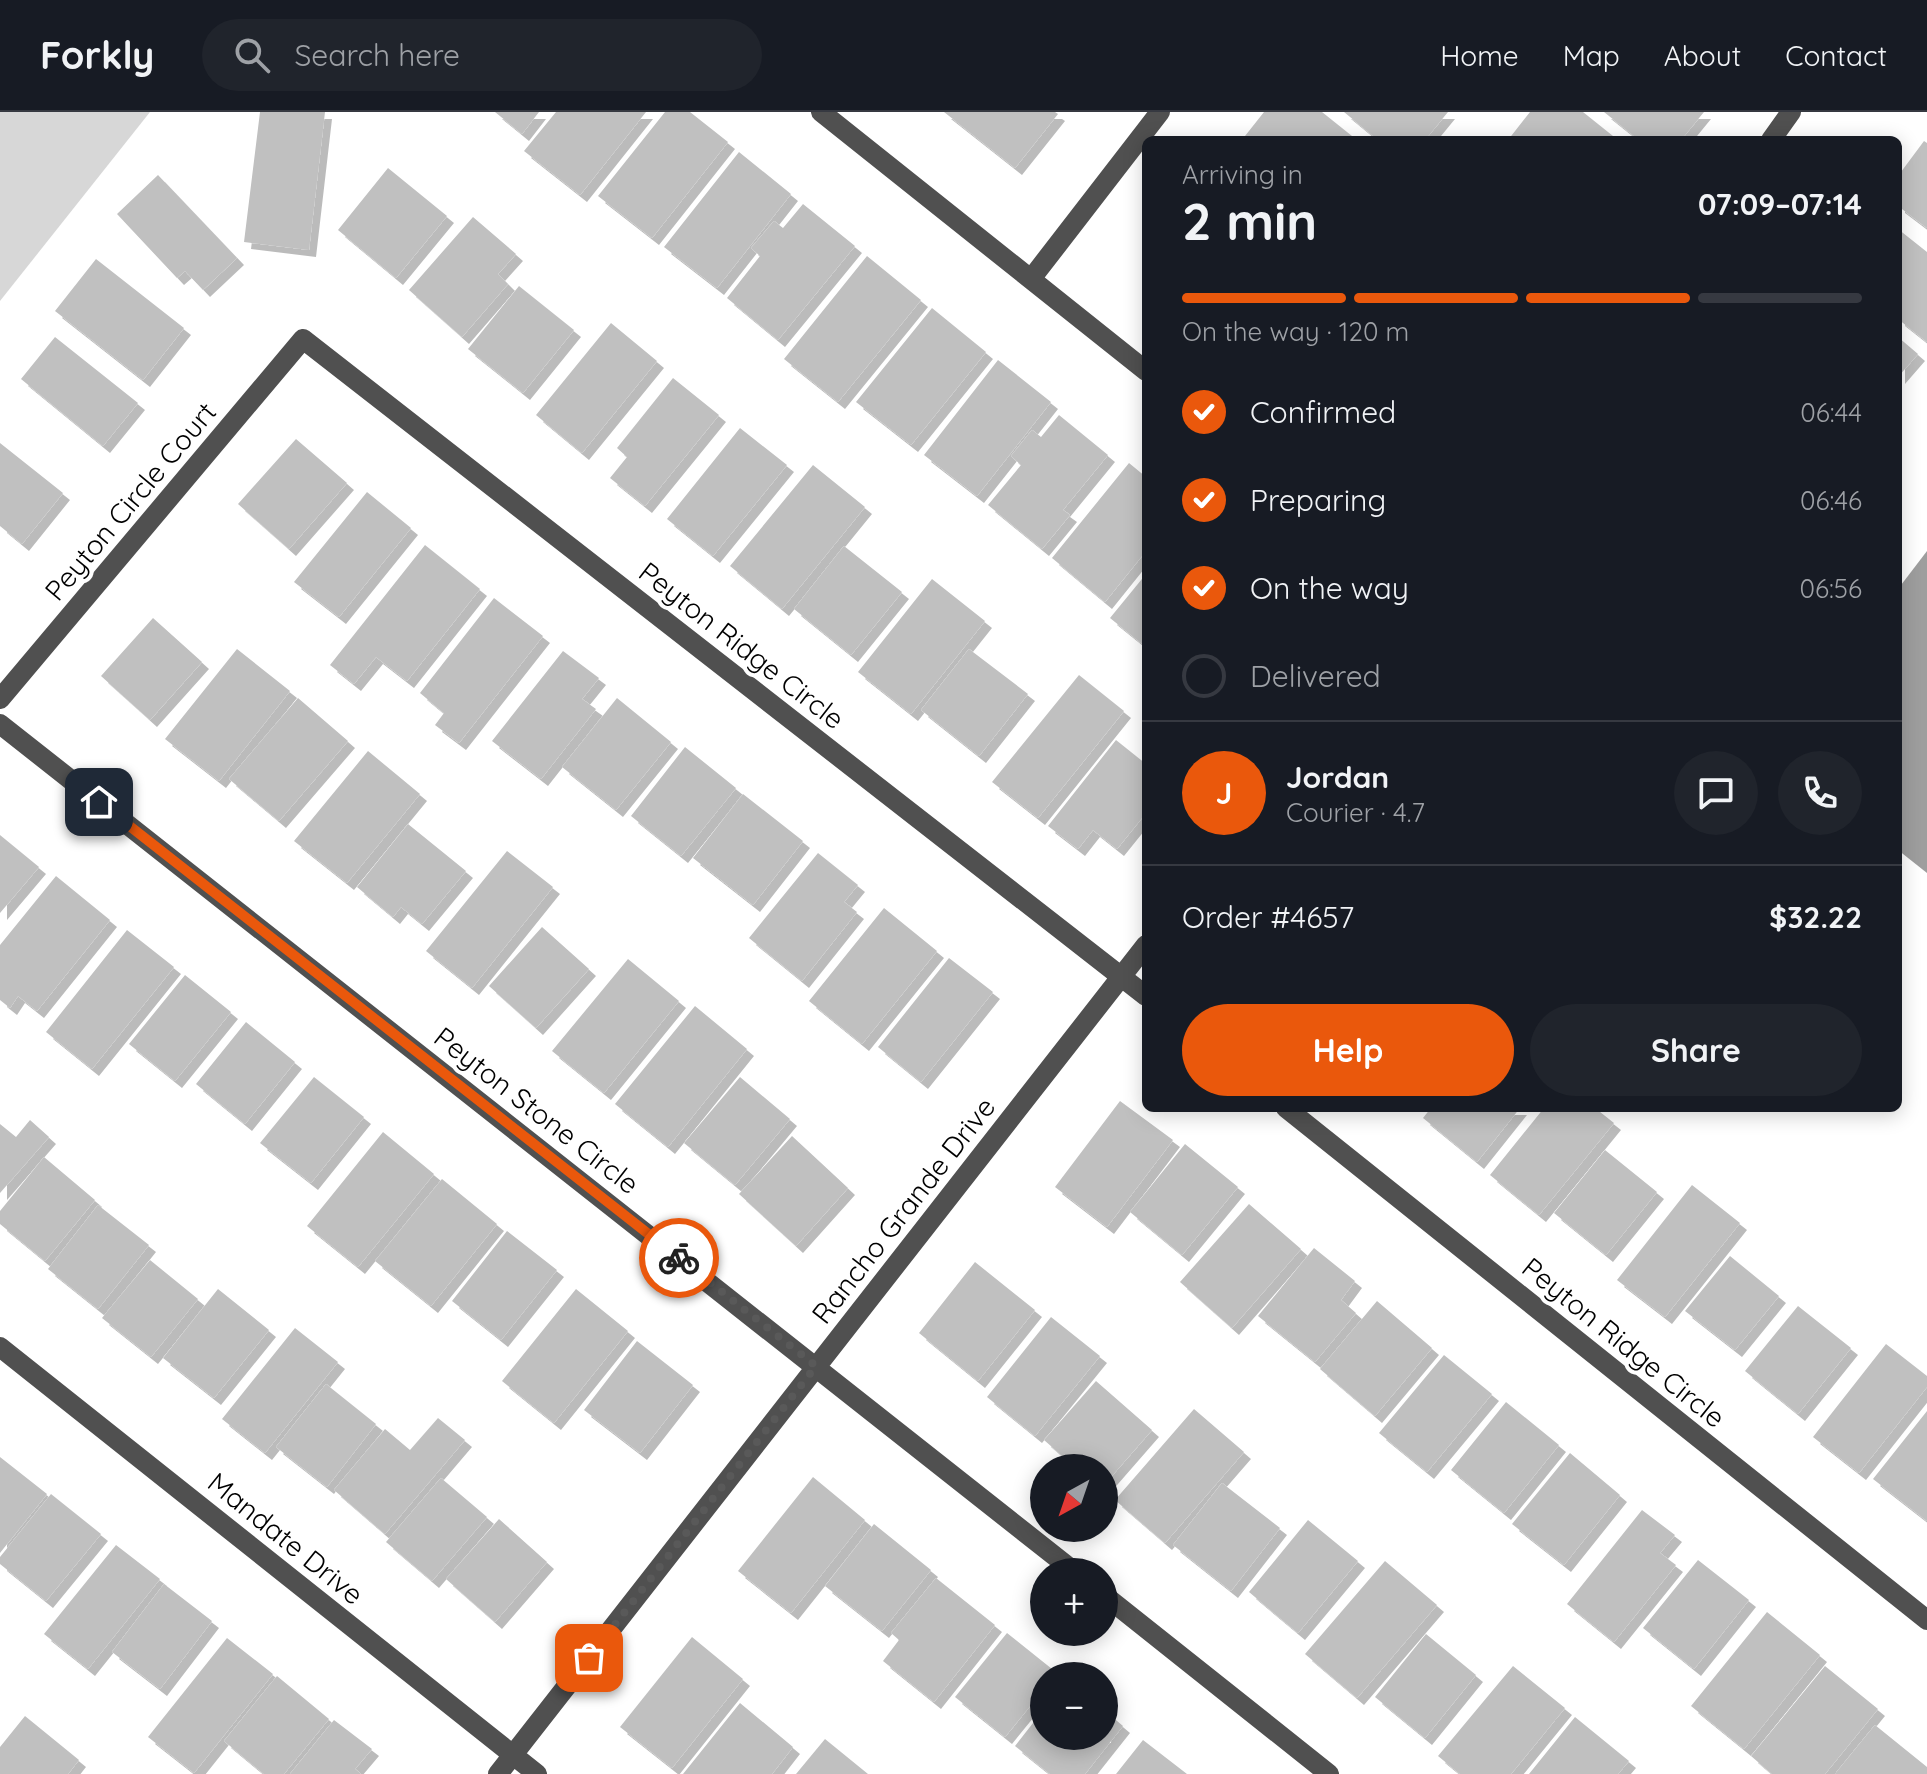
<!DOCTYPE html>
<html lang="en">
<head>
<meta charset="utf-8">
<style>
	:root { --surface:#171b24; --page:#20242c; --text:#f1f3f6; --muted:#9ea1a6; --line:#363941; --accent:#ea580c }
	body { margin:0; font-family:Quicksand,sans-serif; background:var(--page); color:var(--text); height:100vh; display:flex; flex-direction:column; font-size:30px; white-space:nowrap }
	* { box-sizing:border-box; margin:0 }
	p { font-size:26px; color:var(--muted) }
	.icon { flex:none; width:44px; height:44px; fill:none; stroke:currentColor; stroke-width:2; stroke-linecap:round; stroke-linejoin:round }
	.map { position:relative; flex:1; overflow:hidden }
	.drawer { position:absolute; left:1142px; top:24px; width:760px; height:976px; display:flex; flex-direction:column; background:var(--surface); border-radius:12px; box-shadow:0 4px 20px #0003 }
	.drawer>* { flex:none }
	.needle { width:52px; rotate:220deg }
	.buttons { position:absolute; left:1030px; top:1342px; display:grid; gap:16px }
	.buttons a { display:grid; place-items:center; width:88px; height:88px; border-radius:50%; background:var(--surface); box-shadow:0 4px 20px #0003; font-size:40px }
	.pin { position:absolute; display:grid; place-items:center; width:68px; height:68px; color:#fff; margin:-34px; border-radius:16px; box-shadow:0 4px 12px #0006 }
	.courier { position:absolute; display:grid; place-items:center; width:80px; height:80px; margin:-40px; border:6px solid #ea580c; border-radius:50%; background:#fff; color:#222; box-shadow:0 2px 10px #0007 }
	.headline em { font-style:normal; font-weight:700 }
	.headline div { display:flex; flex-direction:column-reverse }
	.headline { display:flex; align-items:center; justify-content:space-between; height:136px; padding:0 40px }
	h1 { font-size:52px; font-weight:700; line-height:60px }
	.bar { display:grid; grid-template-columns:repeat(4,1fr); gap:12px 8px; align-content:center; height:96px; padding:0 40px }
	.bar i { height:10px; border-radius:6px; background:var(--line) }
	.bar .current { background:var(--accent) }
	.bar p { grid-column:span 4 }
	.line { display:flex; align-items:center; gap:20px; padding:0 40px; border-top:2px solid var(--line) }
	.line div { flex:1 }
	.round { display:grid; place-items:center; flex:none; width:84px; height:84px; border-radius:42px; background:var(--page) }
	ol { padding:0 40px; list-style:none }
	li { display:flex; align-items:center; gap:24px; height:88px }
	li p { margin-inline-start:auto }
	li .icon { padding:8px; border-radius:50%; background:var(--accent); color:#fff; stroke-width:4 }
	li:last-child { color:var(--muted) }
	li i { width:44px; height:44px; border:4px solid var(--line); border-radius:50% }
	.button { display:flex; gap:16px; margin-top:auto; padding:16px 40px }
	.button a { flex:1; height:92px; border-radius:48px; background:var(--accent); color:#fff; font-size:32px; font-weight:700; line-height:92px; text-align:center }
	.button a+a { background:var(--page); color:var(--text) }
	header { display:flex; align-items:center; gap:48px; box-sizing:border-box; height:112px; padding:0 40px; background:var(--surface); border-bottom:2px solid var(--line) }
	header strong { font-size:38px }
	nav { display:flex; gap:44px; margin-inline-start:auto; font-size:28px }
	.search { width:560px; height:72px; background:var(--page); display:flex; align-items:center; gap:20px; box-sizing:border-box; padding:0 28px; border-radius:44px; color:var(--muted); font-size:30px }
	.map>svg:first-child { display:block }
</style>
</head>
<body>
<header>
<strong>Forkly</strong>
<div class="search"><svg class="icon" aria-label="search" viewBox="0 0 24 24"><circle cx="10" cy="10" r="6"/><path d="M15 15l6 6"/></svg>Search here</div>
<nav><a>Home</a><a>Map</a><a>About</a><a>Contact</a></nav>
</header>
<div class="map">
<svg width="1927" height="1662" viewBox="0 0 1927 1662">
	<defs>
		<filter id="shadow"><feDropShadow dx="7" dy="7" stdDeviation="0" flood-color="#0004"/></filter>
	</defs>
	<rect width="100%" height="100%" fill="#fff"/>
	<!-- green -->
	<path fill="#d7d7d7" d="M0,0h150l-150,189z"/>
	<!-- water -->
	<path fill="#9e9e9e" d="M1927,439v322l-29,-23v-261z"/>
	<!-- building -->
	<path fill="#c0c0c0" filter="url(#shadow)" d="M260,0h65l-16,138 -65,-8z
		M495,0h44l-17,22z
		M556,0h90l-66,83 -56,-44z
		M665,0h25l38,30 -76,96 -54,-42z
		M944,0h111l3,2 -43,54z
		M1264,0h58l35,28h-108l-4,-4z
		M1344,0h104l-23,28h-47z
		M1530,0h53l35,28h-110z
		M1604,0h100l-23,28h-42z
		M1924,29l3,2v85l-29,-22v-30z
		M739,40l52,42 -74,94 -53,-41z
		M388,56l59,48 -51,62 -58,-48z
		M158,63l79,83 -34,32 -18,-19 -8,7 -60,-64z
		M803,92l52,42 -77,94 -51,-42 33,-42 -9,-8 23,-27 9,7z
		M473,105l43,37 -18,20 10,10 -46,53 -53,-47z
		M1898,117l29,23v90l-29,-23z
		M867,144l54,44 -83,102 -54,-43z
		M96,147l88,69 -41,52 -88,-69z
		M519,174l55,44 -51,63 -55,-44z
		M932,196l54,44 -75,93 -55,-43z
		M611,211l46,38 -75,92 -46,-38z
		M55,225l83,66 -35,43 -82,-67z
		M1898,225l20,17 -20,23z
		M998,248l53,42 -74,94 -53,-41z
		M673,266l46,37 -74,91 -35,-28 17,-21 -10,-9z
		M1059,303l49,40 -45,55 7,5 -28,34 -54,-44 33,-40 -10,-9 21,-26 9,7z
		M740,316l47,37 -74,91 -46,-37z
		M296,327l51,44 -58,66 -51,-45z
		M0,331l63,50 -41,51 -22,-18z
		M1129,351l17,14v74l-41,51 -53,-44z
		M813,353l52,42 -83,102 -52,-43z
		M367,380l44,36 -72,89 -45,-35z
		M425,433l55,44 -73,92 -31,-24 -22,27 -24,-19z
		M844,434l58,46 -51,63 -57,-46z
		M1146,462v73l-36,-29z
		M932,467l53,42 -74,93 -53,-42z
		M494,486l49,38 -84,107 -24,-18 9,-12 -24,-20z
		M153,506l49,44 -52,58 -49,-44z
		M237,537l53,42 -71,90 -54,-42z
		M969,537l59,45 -49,62 -58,-46z
		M563,539l36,27 -17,21 14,10 -55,70 -49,-38z
		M1079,563l45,36 -86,107 -46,-36z
		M298,586l50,43 -69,80 -50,-42z
		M617,586l54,44 -55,68 -54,-43z
		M1116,628l30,24v49l-29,36 -24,-19 -15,19 -30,-23z
		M685,635l51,41 -55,68 -50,-40z
		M368,639l52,43 -73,89 -53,-42z
		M743,682l60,47 -50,64 -60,-47z
		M408,712l58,47 -44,53 -21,-17 -8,10 -36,-30z
		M0,723l39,32 -39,46z
		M507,739l46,36 -81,101 -46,-37z
		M818,741l40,32 -14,17 13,10 -55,69 -53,-43z
		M56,764l54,44 -73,91 -19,-15 -8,12 -10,-8v-55z
		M884,796l53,43 -75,93 -53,-43z
		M542,815l47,42 -53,59 -47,-42z
		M127,818l47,37 -82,102 -46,-37z
		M949,846l44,34 -72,90 -43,-35z
		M628,847l51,42 -75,92 -52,-42z
		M185,863l46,37 -56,69 -46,-37z
		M695,894l52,43 -79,98 -53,-43z
		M246,910l49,40 -50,62 -49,-40z
		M314,965l50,40 -53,66 -51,-40z
		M740,965l50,42 -55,66 -51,-42z
		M1120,989l53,39 -66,87 -52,-40z
		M1431,996h89l-43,54 -54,-44z
		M1544,996h51l19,15 -75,92 -49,-40z
		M30,1008l19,17 -49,56v-69l16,13z
		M383,1020l51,42 -76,93 -51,-41z
		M792,1024l56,52 -52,58 -57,-52z
		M1185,1032l53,43 -56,68 -52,-43z
		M1605,1038l52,42 -51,63 -52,-42z
		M44,1045l51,43 -50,61 -45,-37v-13z
		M442,1067l55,45 -66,82 -56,-45z
		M1692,1073l48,38 -75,94 -48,-37z
		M1249,1092l52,45 -69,79 -52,-46z
		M98,1093l51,40 -51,64 -50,-40z
		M507,1119l50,39 -56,70 -49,-39z
		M1314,1136l41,33 -14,19 15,13 -41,49 -57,-46z
		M1730,1144l49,40 -44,54 -50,-39z
		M150,1148l48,39 -47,58 -49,-39z
		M975,1150l60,48 -57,71 -59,-48z
		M218,1177l51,41 -55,68 -51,-40z
		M576,1177l52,42 -74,92 -52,-42z
		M1377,1189l55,47 -57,68 -55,-47z
		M1798,1194l53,42 -53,66 -53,-43z
		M1051,1205l49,39 -65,80 -48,-39z
		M295,1216l43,34 -73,91 -43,-34z
		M637,1229l56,44 -53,68 -56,-43z
		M1886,1232l41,32v11l-68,86 -46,-36z
		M1444,1243l48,39 -65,78 -48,-39z
		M1096,1269l56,49 -48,55v-17h-28l-32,-28z
		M326,1272l50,40 -49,63 -51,-40z
		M1506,1290l53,43 -55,68 -53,-43z
		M1194,1297l50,43 -79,91 -50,-43z
		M1927,1299v110l-54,-42z
		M438,1306l27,22 -80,94 -51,-44 51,-61 25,21z
		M1570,1341l50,42 -56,70 -52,-41z
		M0,1345l47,37 -47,59z
		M813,1365l52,43 -74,93 -53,-42z
		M441,1366l46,39 -55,64 -46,-39z
		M1222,1371l58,45 -49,63 -58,-46z
		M51,1382l50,40 -55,67 -46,-37v-7z
		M1642,1398l33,25 -15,18 16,12 -62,77 -47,-38z
		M499,1407l48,43 -52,60 -49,-43z
		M1308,1408l50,41 -60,72 -49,-41z
		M874,1412l57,46 -49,61 -57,-45z
		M116,1433l44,34 -72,90 -44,-35z
		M1698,1448l51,40 -55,69 -51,-41z
		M1385,1449l52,44 -80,93 -52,-44z
		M936,1466l59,47 -61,77 -51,-41 16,-21 -8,-7z
		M164,1472l48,37 -52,68 -48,-37z
		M1767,1500l53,43 -76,94 -53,-43z
		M1007,1521l50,40 -3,3h-10v13l-39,48 -50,-40z
		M1426,1522l50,41 -51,63 -50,-41z
		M692,1525l51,42 -71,89 -52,-41z
		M227,1526l46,36 -79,99 -46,-36z
		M1513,1554l52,42 -54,66h-51l-22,-18z
		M1825,1554l53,43 -53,65h-53l-21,-18z
		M277,1564l52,43 -45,55h-20l-40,-33z
		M740,1591l53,44 -21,27h-89z
		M1044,1597v27h60v-26l19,16 -38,48h-35l-35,-28z
		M25,1604l54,44 -11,14h-68v-27z
		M1575,1605l54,44 -11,13h-89z
		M334,1608l38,29 -17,20 6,5h-71z
		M1875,1613l52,42v7h-92z
		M825,1627l43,35h-72z
		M1143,1628l44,34h-71z"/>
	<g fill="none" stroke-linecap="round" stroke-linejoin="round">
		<!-- minor -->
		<path stroke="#505050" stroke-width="20" d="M821,0l325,259
			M1771,28l20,-28
			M1031,167l129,-167
			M0,587l303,-360 843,657
			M0,612l1075,848
			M1286,996l641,512
			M0,1235l537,427
			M1104,1483l225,179
			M498,1662l648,-829"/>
	</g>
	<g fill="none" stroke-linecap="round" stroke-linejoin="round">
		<!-- done -->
		<path stroke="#595959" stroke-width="8" stroke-dasharray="0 14.4" d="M589,1546l227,-292 -137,-108"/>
		<!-- route -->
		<path stroke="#ea580c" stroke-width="10" d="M99,690l580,456"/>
	</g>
	<g text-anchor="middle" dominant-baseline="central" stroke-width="8" stroke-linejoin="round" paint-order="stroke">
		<!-- street labels -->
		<g font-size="28" fill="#000" stroke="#fff">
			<text transform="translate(130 389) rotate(-50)">Peyton Circle Court</text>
			<text transform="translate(742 533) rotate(38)">Peyton Ridge Circle</text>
			<text transform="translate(537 998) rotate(38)">Peyton Stone Circle</text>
			<text transform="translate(903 1098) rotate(-52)">Rancho Grande Drive</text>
			<text transform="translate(1624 1230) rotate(39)">Peyton Ridge Circle</text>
			<text transform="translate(286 1426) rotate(39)">Mandate Drive</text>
		</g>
	</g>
</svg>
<div class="buttons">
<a><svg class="needle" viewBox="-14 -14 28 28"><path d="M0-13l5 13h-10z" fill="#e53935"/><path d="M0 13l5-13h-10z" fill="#9ea1a6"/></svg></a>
<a>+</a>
<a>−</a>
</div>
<div class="pin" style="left:589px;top:1546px;background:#ea580c"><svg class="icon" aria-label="bag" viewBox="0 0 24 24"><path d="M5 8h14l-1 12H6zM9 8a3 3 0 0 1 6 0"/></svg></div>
<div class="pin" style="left:99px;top:690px;background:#1f2937"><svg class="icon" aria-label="home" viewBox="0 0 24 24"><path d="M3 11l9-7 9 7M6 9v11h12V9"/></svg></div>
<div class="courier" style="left:679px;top:1146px"><svg class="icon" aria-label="bike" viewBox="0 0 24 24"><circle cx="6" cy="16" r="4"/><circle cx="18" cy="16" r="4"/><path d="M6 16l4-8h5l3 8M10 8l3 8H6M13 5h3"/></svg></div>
<section class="drawer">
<div class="headline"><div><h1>2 min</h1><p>Arriving in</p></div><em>07:09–07:14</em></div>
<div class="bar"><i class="current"></i><i class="current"></i><i class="current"></i><i></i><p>On the way · 120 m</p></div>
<ol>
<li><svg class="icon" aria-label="check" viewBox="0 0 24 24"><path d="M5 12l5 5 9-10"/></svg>Confirmed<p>06:44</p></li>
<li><svg class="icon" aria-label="check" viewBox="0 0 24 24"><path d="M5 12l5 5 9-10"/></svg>Preparing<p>06:46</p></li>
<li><svg class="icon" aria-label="check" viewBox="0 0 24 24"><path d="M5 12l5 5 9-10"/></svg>On the way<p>06:56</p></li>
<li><i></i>Delivered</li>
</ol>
<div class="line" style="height:144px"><b class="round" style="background:var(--accent);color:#fff">J</b><div><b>Jordan</b><p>Courier · 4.7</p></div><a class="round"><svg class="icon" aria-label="chat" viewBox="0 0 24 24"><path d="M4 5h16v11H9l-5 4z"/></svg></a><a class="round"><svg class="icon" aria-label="phone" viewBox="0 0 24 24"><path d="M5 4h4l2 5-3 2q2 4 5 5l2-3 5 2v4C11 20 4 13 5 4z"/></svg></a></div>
<div class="line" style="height:104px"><div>Order #4657</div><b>$32.22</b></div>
<div class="button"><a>Help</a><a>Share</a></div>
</section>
</div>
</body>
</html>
